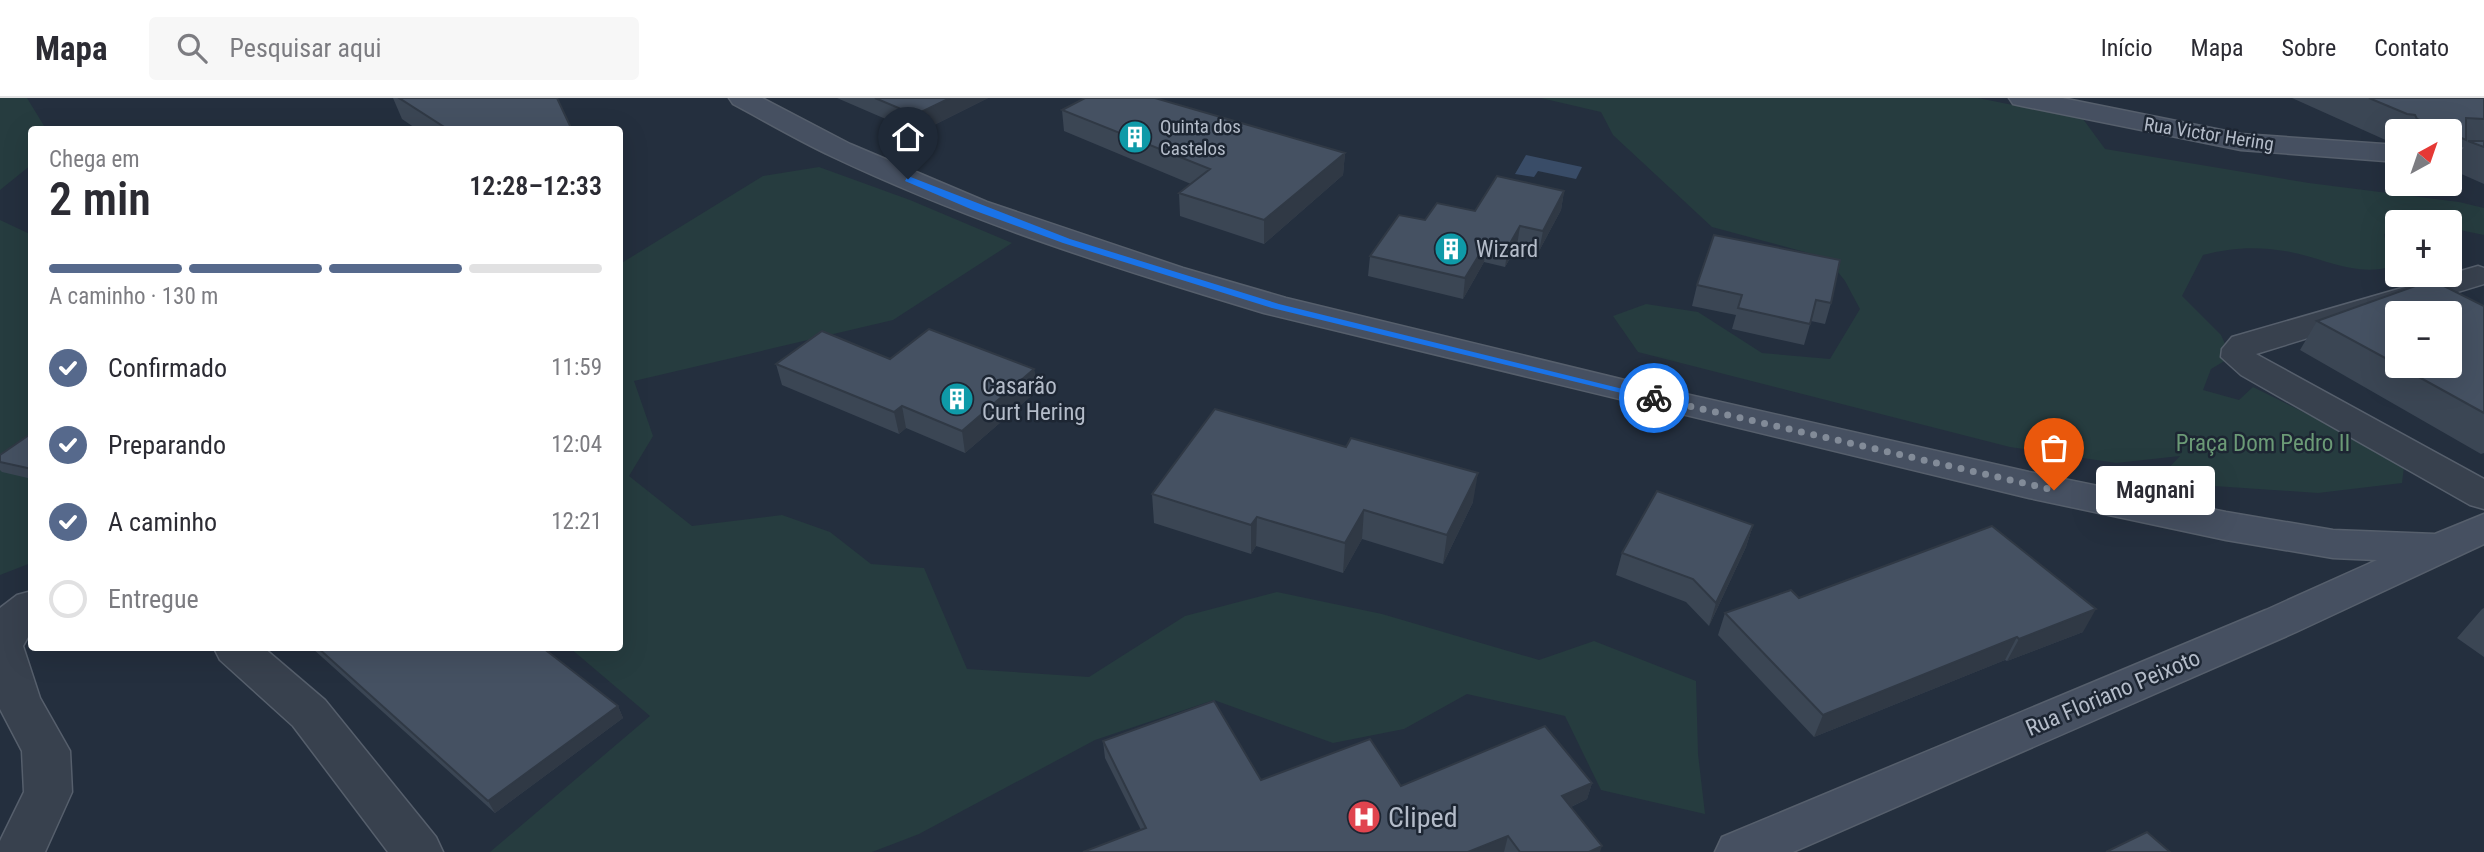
<!DOCTYPE html>
<html lang="pt">
<head>
<meta charset="utf-8">
<style>
	:root { --surface:#fff; --page:#f7f7f7; --text:#2b2b33; --muted:#7c7c81; --line:#e1e1e2; --accent:#56698c }
	body { margin:0; font-family:"Roboto Condensed",sans-serif; background:var(--page); color:var(--text); height:100vh; display:flex; flex-direction:column; font-size:26px; white-space:nowrap }
	* { box-sizing:border-box; margin:0 }
	p { font-size:23px; color:var(--muted) }
	.icon { flex:none; width:38px; height:38px; fill:none; stroke:currentColor; stroke-width:2; stroke-linecap:round; stroke-linejoin:round }
	.map { position:relative; flex:1; overflow:hidden }
	.panel { position:absolute; left:28px; top:28px; width:595px; height:525px; display:flex; flex-direction:column; background:var(--surface); border-radius:7px; box-shadow:0 7px 28px #0002 }
	.panel>* { flex:none }
	.needle { width:46px; rotate:40deg }
	.buttons { position:absolute; left:2385px; top:21px; display:grid; gap:14px }
	.buttons a { display:grid; place-items:center; width:77px; height:77px; border-radius:7px; background:var(--surface); box-shadow:0 7px 28px #0002; font-size:35px }
	.pin { position:absolute; display:grid; place-items:center; width:60px; height:60px; color:#fff; margin:-72px -30px; border-radius:50% 50% 50% 0; rotate:-45deg; box-shadow:0 0 7px #0007 }
	.pin .icon { rotate:45deg }
	.courier { position:absolute; display:grid; place-items:center; width:70px; height:70px; margin:-35px; border:5px solid #1a73e8; border-radius:50%; background:#fff; color:#222; box-shadow:0 2px 9px #0007 }
	.bubble { position:absolute; height:49px; border-radius:7px; background:var(--surface); box-shadow:0 7px 28px #0002; font-size:23px; font-weight:600; line-height:49px; text-align:center }
	.summary em { font-style:normal; font-weight:600 }
	.summary div { display:flex; flex-direction:column-reverse }
	.summary { display:flex; align-items:center; justify-content:space-between; height:119px; padding:0 21px }
	h1 { font-size:46px; font-weight:600; line-height:52px }
	.bar { display:grid; grid-template-columns:repeat(4,1fr); gap:10px 7px; align-content:center; height:84px; padding:0 21px }
	.bar i { height:9px; border-radius:5px; background:var(--line) }
	.bar .current { background:var(--accent) }
	.bar p { grid-column:span 4 }
	ol { padding:0 21px; list-style:none }
	li { display:flex; align-items:center; gap:21px; height:77px }
	li p { margin-inline-start:auto }
	li .icon { padding:7px; border-radius:50%; background:var(--accent); color:#fff; stroke-width:4 }
	li:last-child { color:var(--muted) }
	li i { width:38px; height:38px; border:4px solid var(--line); border-radius:50% }
	header { display:flex; align-items:center; gap:42px; box-sizing:border-box; height:98px; padding:0 35px; background:var(--surface); border-bottom:2px solid var(--line) }
	header strong { font-size:33px }
	nav { display:flex; gap:38px; margin-inline-start:auto; font-size:24px }
	.search { width:490px; height:63px; background:var(--page); display:flex; align-items:center; gap:18px; box-sizing:border-box; padding:0 24px; border-radius:7px; color:var(--muted); font-size:26px }
	.map>svg:first-child { display:block }
</style>
</head>
<body>
<header>
<strong>Mapa</strong>
<div class="search"><svg class="icon" aria-label="search" viewBox="0 0 24 24"><circle cx="10" cy="10" r="6"/><path d="M15 15l6 6"/></svg>Pesquisar aqui</div>
<nav><a>Início</a><a>Mapa</a><a>Sobre</a><a>Contato</a></nav>
</header>
<div class="map">
<svg width="2484" height="754" viewBox="0 0 2484 754">
	<rect width="100%" height="100%" fill="#242f3e"/>
	<!-- green -->
	<path fill="#263c3f" d="M0,0h27l19,31 -14,1 -1,35 -31,25z
		M1541,0h437l105,21 22,30 204,34 150,19 25,6v27l-34,-7v-6h-52l-1,10 -13,2 8,32c-34,12 -69,-8 -102,-14 -31,-6 -57,-5 -87,3l-21,41 39,39 10,22 -20,12 -8,21 36,10 14,-13 134,67 17,13 -2,16 -84,10 -104,-7 -53,-10 19,-20 -64,7 -106,-16 -372,-95 -25,-36 33,-12 52,8 64,41 68,6 30,-50 -15,-28 -18,-23 -115,-31 -99,-92 -12,-23z
		M819,69l91,33 102,43 -119,77 -259,61 19,55 -24,40 63,50 90,-11 48,17 41,32 53,4 43,101 122,8 96,-61 92,-24 105,22 157,46 55,-19 102,40 2,73 7,60 -104,-24 -36,-74 -98,-22 -63,35 -71,14 -119,-43 -119,40 -176,94 -47,18h-382l160,-136 -80,-68h50v-384l143,-88z
		M0,122l32,15 -1,328 -31,12z"/>
	<!-- water -->
	<path fill="#394c67" d="M1526,57l56,12 -6,12 -38,-8 -4,6 -19,-3z"/>
	<g fill="none" stroke-linecap="round" stroke-linejoin="round">
		<defs>
			<path id="street" d="M2478,168l6,2v16l-228,70 228,125v30l-14,-4 -229,-130 -20,-18 1,-8 10,-12z
				M32,493v39l-9,16 17,52 30,53 2,41 -27,60h-45v-11l24,-49 -2,-41 -22,-42v-101l17,-13z
				M214,550h50l61,52 111,137 7,15h-55l-95,-126 -73,-66z"/>
			<path id="secondary" d="M729,0h33l88,46 137,58 196,66 103,30 351,85 392,89 197,40 107,18 102,4 49,-20v30l-188,88 -503,220h-78l7,-15 544,-227 111,-50 -44,-2 -107,-18 -197,-42 -765,-185c-147,-44 -294,-91 -433,-157 -34,-16 -66,-35 -98,-52z
				M2009,0h53l179,36 157,11v17l-157,-12 -219,-44 -9,-2z
				M2450,50l34,2v18l-34,-2z"/>
		</defs>
		<!-- street casing -->
		<use href="#street" stroke="#565f6c" stroke-width="3"/>
		<!-- secondary casing -->
		<use href="#secondary" stroke="#565f6c" stroke-width="3"/>
		<!-- street -->
		<use href="#street" fill="#38414e" fill-rule="evenodd"/>
		<!-- secondary -->
		<use href="#secondary" fill="#465061" fill-rule="evenodd"/>
	</g>
	<!-- wall -->
	<path fill="#3b4654" fill-rule="evenodd" d="M393,0h164l15,32h-154l-16,-11z
		M837,0h151l-70,35z
		M2292,0h192v86l-34,-15 14,-22h-3l-11,17v-33h-52v11h-8z
		M1062,12l283,43 -2,22 -79,69 -84,-28 -1,-23 12,-9 -127,-53z
		M1564,93l-3,19 -22,41 -22,-5 -12,21 -21,-5 -21,37 -95,-23 2,-20 55,-36 50,-9z
		M1714,137l117,68 -6,21 -14,-3 -7,24 -72,-16 4,-14 -44,-9 5,-21z
		M2432,182l52,26v147l-3,1 -181,-104 17,-29zM2398,215h52v53h-52z
		M890,261l144,10 3,22 -72,62 -59,-25 -7,6 -117,-49 -6,-21z
		M32,335v46l-30,-7 -2,-2v-15z
		M1152,396l321,8 -30,62 -81,-25 -19,34 -87,-27 -5,8 -97,-31z
		M1753,427l-7,22 -37,79 -23,-24 -70,-27 6,-22z
		M2484,510v49l-27,-19 25,-29z
		M1725,515l358,19 -76,29 -2,-1 -191,77 -96,-102z
		M312,550h231l75,58 5,12 -128,95z
		M1103,643l158,39 140,6 191,-3 -5,16 -16,8 29,45h-517l58,-22 -36,-72z"/>
	<!-- shaded-wall -->
	<path fill="#303945" d="M950,0h38l-70,35 -3,-18z
		M1345,55l-2,22 -79,69v-24z
		M1564,93l-3,19 -22,41 4,-20z
		M1520,128l-3,20 -12,21 3,-20z
		M1487,144l-3,20 -21,37 2,-21z
		M1034,271l3,22 -72,62 -3,-22z
		M902,308l4,22 -7,6 -5,-22z
		M1478,375l-5,29 -30,62 4,-29z
		M1364,412l-2,29 -19,34 2,-30z
		M1257,419l-1,29 -5,8v-29z
		M1753,427l-7,22 -37,79 7,-23z
		M2096,511l-13,23 -76,29 12,-22z
		M2017,539l-12,23 -191,77 9,-22z
		M618,608l5,12 -128,95 -7,-12z
		M1592,685l-5,16 -29,14 4,-17z
		M1508,738l-4,16h-36z
		M1602,748l-2,6h-11z"/>
	<!-- building -->
	<path fill="#455162" stroke="#303945" stroke-width="2" d="M399,0h158l15,32h-123z
		M875,0h75l-35,17z
		M1085,0h70l190,55 -81,67 -85,-27 31,-24 -148,-59z
		M2369,0h115v21l-18,-1v22l-16,-7v-2h-4l-29,-12 -2,-4 -8,-1z
		M2468,43h16v6z
		M1497,78l67,15 -21,40 -23,-5 -12,21 -21,-5 -22,36 -95,-22 29,-41 26,5 12,-17 38,8z
		M1714,137l126,25 -9,43 -15,-3 -6,24 -72,-16 4,-13 -45,-10z
		M2432,182l52,26v107l-85,-47h51v-53h-52v52l-81,-44z
		M929,231l105,40 -72,62 -60,-25 -8,6 -118,-48 46,-33 68,28z
		M1215,311l131,38 5,-9 127,35 -31,62 -83,-25 -19,33 -88,-26 -6,8 -99,-31z
		M32,335v36l-32,-7v-7z
		M1657,393l96,34 -37,78 -23,-24 -71,-26z
		M1992,428l104,83 -77,30 -2,-2 -194,78 -98,-102 66,-23 8,8z
		M318,550h225l75,58 -130,95z
		M1214,603l47,79 109,-41 31,47 144,-60 47,57 -30,13 40,50 -13,6h-69l-12,-16 -40,16h-385l63,-24 -43,-87z
		M2147,734l23,20h-64z"/>
	<!-- route -->
	<path fill="#1a73e8" d="M908,78l162,63 209,65 380,94 -5,3 -382,-93 -209,-65 -90,-33 -68,-29z"/>
	<g fill="none" stroke-linecap="round" stroke-linejoin="round">
		<!-- done -->
		<path stroke="#828b98" stroke-width="7" stroke-dasharray="0 12.6" d="M1654,300l400,92"/>
	</g>
	<!-- icons -->
	<defs>
		<symbol id="building-disc" viewBox="-11 -11 22 22"><circle r="9.5" fill="#0f9aa8" stroke="#1d2633"/><path d="M-4-6H4V6H1V3H-1V6H-4ZM-2.5-4.3h1.7v1.8h-1.7ZM.8-4.3h1.7v1.8H.8ZM-2.5-1h1.7V.8h-1.7ZM.8-1h1.7V.8H.8Z" fill="#fff"/></symbol>
		<symbol id="hospital-disc" viewBox="-11 -11 22 22"><circle r="9.5" fill="#e0444e" stroke="#1d2633"/><path d="M-5-5h3v3.5h4V-5h3V5h-3V1.5h-4V5h-3Z" fill="#fff"/></symbol>
	</defs>
	<g fill-rule="evenodd">
		<use href="#building-disc" x="1116" y="20" width="38" height="38"/>
		<use href="#building-disc" x="1432" y="132" width="38" height="38"/>
		<use href="#building-disc" x="938" y="282" width="38" height="38"/>
		<use href="#hospital-disc" x="1345" y="700" width="38" height="38"/>
	</g>
	<g text-anchor="middle" dominant-baseline="central" stroke-width="5" stroke-linejoin="round" paint-order="stroke">
		<!-- far-poi labels -->
		<g font-size="19" fill="#b4bcc9" stroke="#1d2633" text-anchor="start">
			<text x="1160" y="28">Quinta dos<tspan x="1160" dy="22">Castelos</tspan></text>
		</g>
		<!-- far-street labels -->
		<g font-size="19" fill="#b4bcc9" stroke="#1d2633">
			<text transform="translate(2209 36) rotate(9)">Rua Victor Hering</text>
		</g>
		<!-- poi labels -->
		<g font-size="23" fill="#b4bcc9" stroke="#1d2633" text-anchor="start">
			<text x="1476" y="151">Wizard</text>
			<text x="982" y="288">Casarão<tspan x="982" dy="26">Curt Hering</tspan></text>
		</g>
		<!-- park labels -->
		<g font-size="23" fill="#6b9a76" stroke="#1d2633">
			<text x="2263" y="345">Praça Dom Pedro II</text>
		</g>
		<!-- street labels -->
		<g font-size="23" fill="#b4bcc9" stroke="#1d2633">
			<text transform="translate(2113 595) rotate(-23)">Rua Floriano Peixoto</text>
		</g>
		<!-- near-poi labels -->
		<g font-size="28" fill="#b4bcc9" stroke="#1d2633" text-anchor="start">
			<text x="1388" y="719">Cliped</text>
		</g>
	</g>
</svg>
<div class="buttons">
<a><svg class="needle" viewBox="-14 -14 28 28"><path d="M0-13l5 13h-10z" fill="#e53935"/><path d="M0 13l5-13h-10z" fill="#7c7c81"/></svg></a>
<a>+</a>
<a>−</a>
</div>
<div class="pin" style="left:2054px;top:392px;background:#ea580c"><svg class="icon" aria-label="bag" viewBox="0 0 24 24"><path d="M5 8h14l-1 12H6zM9 8a3 3 0 0 1 6 0"/></svg></div>
<div class="pin" style="left:908px;top:81px;background:#1f2937"><svg class="icon" aria-label="home" viewBox="0 0 24 24"><path d="M3 11l9-7 9 7M6 9v11h12V9"/></svg></div>
<div class="courier" style="left:1654px;top:300px"><svg class="icon" aria-label="bike" viewBox="0 0 24 24"><circle cx="6" cy="16" r="4"/><circle cx="18" cy="16" r="4"/><path d="M6 16l4-8h5l3 8M10 8l3 8H6M13 5h3"/></svg></div>
<div class="bubble" style="left:2096px;top:368px;width:119px">Magnani</div>
<section class="panel">
<div class="summary"><div><h1>2 min</h1><p>Chega em</p></div><em>12:28–12:33</em></div>
<div class="bar"><i class="current"></i><i class="current"></i><i class="current"></i><i></i><p>A caminho · 130 m</p></div>
<ol>
<li><svg class="icon" aria-label="check" viewBox="0 0 24 24"><path d="M5 12l5 5 9-10"/></svg>Confirmado<p>11:59</p></li>
<li><svg class="icon" aria-label="check" viewBox="0 0 24 24"><path d="M5 12l5 5 9-10"/></svg>Preparando<p>12:04</p></li>
<li><svg class="icon" aria-label="check" viewBox="0 0 24 24"><path d="M5 12l5 5 9-10"/></svg>A caminho<p>12:21</p></li>
<li><i></i>Entregue</li>
</ol>
</section>
</div>
</body>
</html>
